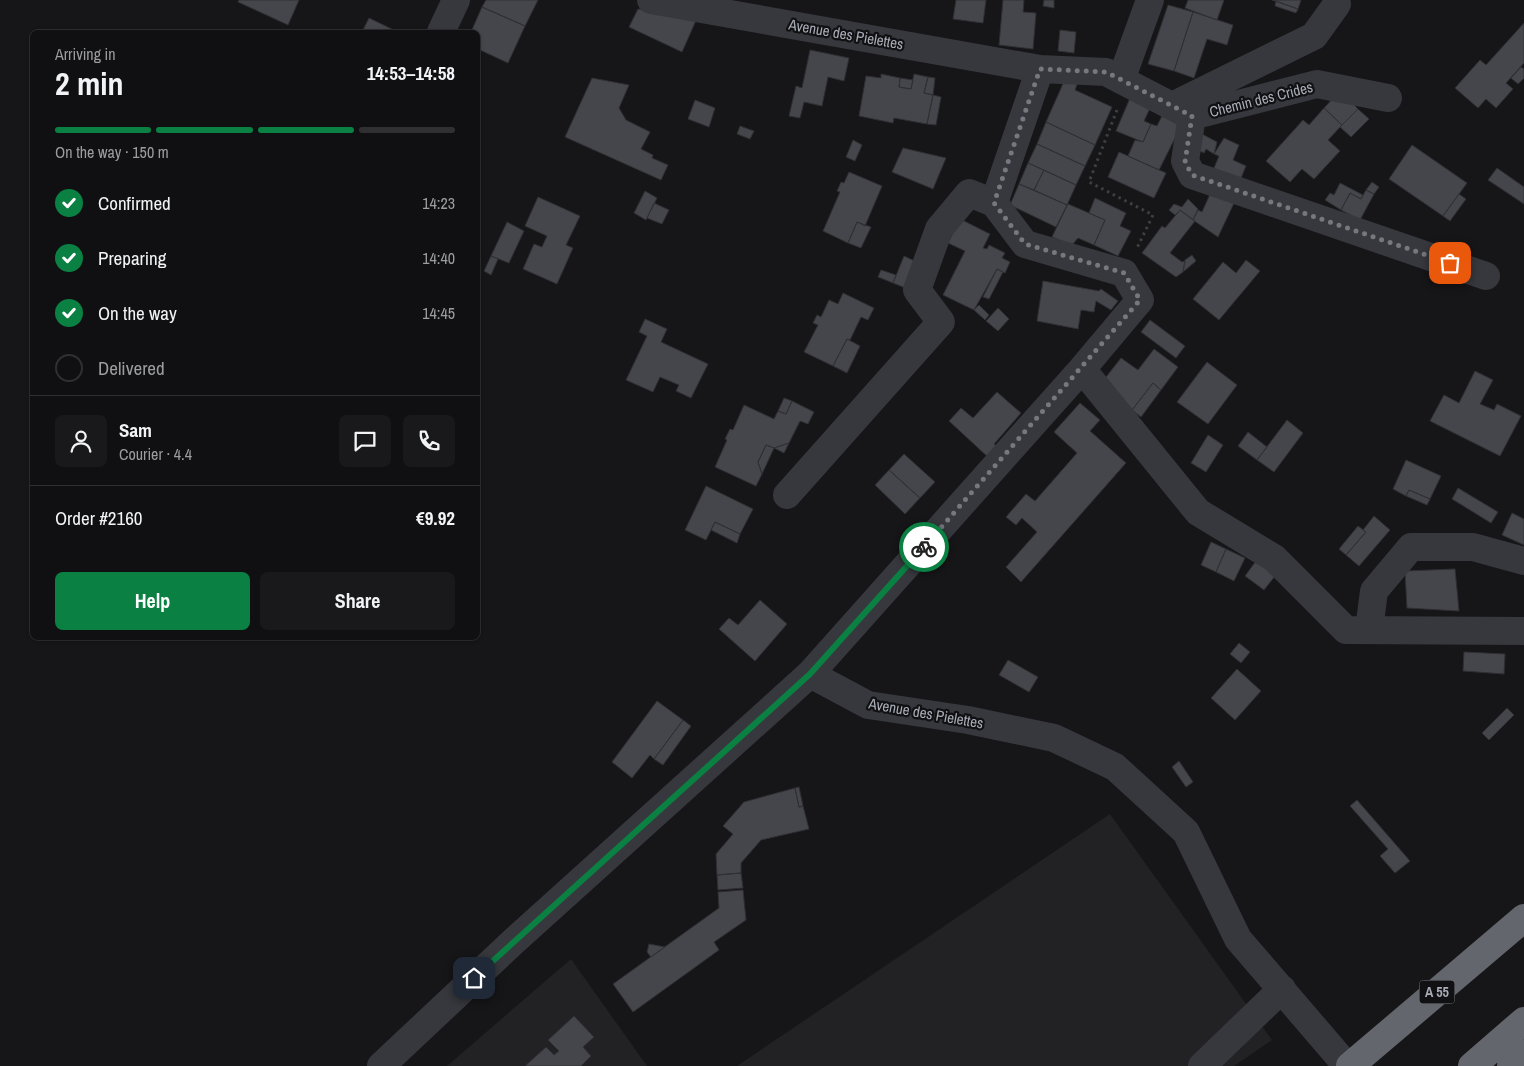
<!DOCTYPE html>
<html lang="en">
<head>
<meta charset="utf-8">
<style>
	:root { --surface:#101012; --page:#19191b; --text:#f1f3f6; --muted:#9c9d9f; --line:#303032; --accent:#0b8043 }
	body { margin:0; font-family:"Archivo Narrow",sans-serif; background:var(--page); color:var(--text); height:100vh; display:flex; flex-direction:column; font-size:19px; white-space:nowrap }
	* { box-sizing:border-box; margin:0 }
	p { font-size:16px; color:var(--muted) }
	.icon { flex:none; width:28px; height:28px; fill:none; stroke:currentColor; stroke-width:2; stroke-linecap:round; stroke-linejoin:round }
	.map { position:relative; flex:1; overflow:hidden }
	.side { position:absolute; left:30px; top:30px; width:450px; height:610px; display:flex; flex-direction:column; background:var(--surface); border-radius:8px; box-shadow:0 1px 4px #0004,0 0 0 1px var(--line) }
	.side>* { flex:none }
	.pin { position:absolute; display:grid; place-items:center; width:42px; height:42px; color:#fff; margin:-21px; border-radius:10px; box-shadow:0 2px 8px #0006 }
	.courier { position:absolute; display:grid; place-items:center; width:50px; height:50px; margin:-25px; border:4px solid #0b8043; border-radius:50%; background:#fff; color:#222; box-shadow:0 1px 6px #0007 }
	.headline em { font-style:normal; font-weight:700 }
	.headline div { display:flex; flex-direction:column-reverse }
	.headline { display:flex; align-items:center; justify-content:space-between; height:85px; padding:0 25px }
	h1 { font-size:32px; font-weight:700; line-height:38px }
	.bar { display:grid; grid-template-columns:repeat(4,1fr); gap:8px 5px; align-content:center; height:60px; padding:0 25px }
	.bar i { height:6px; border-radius:4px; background:var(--line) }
	.bar .active { background:var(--accent) }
	.bar p { grid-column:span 4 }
	.line { display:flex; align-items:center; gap:12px; padding:0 25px; border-top:1px solid var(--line) }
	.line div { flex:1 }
	.round { display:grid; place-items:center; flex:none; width:52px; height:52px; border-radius:8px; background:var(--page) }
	ol { padding:0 25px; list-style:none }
	li { display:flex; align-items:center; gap:15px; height:55px }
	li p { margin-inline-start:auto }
	li .icon { padding:5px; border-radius:50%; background:var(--accent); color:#fff; stroke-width:4 }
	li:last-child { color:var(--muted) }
	li i { width:28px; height:28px; border:2px solid var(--line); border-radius:50% }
	.button { display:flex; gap:10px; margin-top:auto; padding:10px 25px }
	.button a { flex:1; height:58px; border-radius:8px; background:var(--accent); color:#fff; font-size:20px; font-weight:700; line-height:58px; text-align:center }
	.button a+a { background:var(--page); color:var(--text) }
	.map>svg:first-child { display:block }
</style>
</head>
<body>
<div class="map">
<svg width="1524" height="1066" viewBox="0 0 1524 1066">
	<rect width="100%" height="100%" fill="#161618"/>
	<!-- built -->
	<path fill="#222225" d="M1110,814l162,226 -38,26h-497z
		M571,959l76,107h-200z"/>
	<!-- building -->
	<path fill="#45464b" stroke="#303034" d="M239,0h60l-11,25 -50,-23z
		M486,0h52l-13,26 -43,-19z
		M956,0h30l-3,23 -30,-4z
		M1003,0h21l-1,12 13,1 -3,36 -34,-4z
		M1044,0h10v8l-11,-2z
		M1188,0h36l-7,20 -32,-12z
		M1272,0h29l-3,9z
		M1276,1l22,8 -2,4 -21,-7z
		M1168,5l25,7 -19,59 -26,-7z
		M482,7l43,19 -17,37 -30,-14v-17h-7z
		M638,9l60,7 -16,36 -53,-25z
		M1193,12l40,13 -6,20 -20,-6 -13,39 -20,-7z
		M369,18l29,14h-36z
		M1524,23v40l-18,20 7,6 -17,19 -10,-9 -8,9 -23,-20 25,-28 6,5z
		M1060,30l16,2 -2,21 -16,-2z
		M810,50l39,8 -5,23 -16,-4 -6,29 -18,-4 -4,16 -11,-2 7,-30 6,2z
		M1521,67l3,2v9l-6,6 -7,-6z
		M881,74l19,4 -1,9 12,2 3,-15 14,3 -4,16 9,2 -6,29 -33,-6 -1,5 -34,-7 7,-40 15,2z
		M928,77l7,1 -2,17 -9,-2z
		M1066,77l13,2 -4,11 37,17 -17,38 -49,-23z
		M592,78l37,7 -10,23 7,12 24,12 -9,17 12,6 -1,3 16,7 -7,15 -96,-43z
		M900,78l13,2 -2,9 -12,-2z
		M1340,91l18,18 -16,16 -18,-17z
		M933,95l8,2 -5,28 -9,-1z
		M1130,98l20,10 -6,13 7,3 -8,18 -27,-11z
		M695,100l20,8 -6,19 -21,-8z
		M1324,108l18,17 -14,15 12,11 -26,28 -12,-10 -12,13 -24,-21 37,-41 6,5z
		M1358,109l11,10 -18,18 -11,-10z
		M1162,116l17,7 1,5 -21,42 -31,-14 7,-16 8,2 8,-18 6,2z
		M1046,122l49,23 -10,21 -48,-22z
		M740,126l14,5 -4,8 -13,-5z
		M1200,133l17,9 -3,12 -8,-5 -2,4 -11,-6z
		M1224,138l15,7 -6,15 13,6 -8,19 -26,-12 7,-17 -5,-2z
		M853,140l9,5 -7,16 -9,-4z
		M1037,144l48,22 -9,19 -48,-22z
		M1412,145l55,38 -24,33 -54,-37z
		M903,148l43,10 -13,31 -41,-17z
		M1119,152l47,21 -12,25 -46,-21z
		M1028,163l16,7 -10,20 -15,-6z
		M1497,168l27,19v17l-36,-24z
		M1044,170l32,15 -9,20 -33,-15z
		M849,172l33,14 -17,40 -8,-4 -9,21 -25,-12 17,-39 -3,-1 4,-9 3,1z
		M1372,182l7,5 -5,7 -8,-4z
		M1340,183l23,12 -2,4 -11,-6 -9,17 -16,-10 5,-7 4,2z
		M1019,184l48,21 -11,22 -46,-22z
		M1366,190l8,4 -14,26 -19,-10 9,-17 11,6z
		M645,191l12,7 -11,22 -12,-7z
		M1211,192l23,11 -16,34 -25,-17 5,-10 4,2z
		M1459,194l7,5 -16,22 -7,-5z
		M538,197l42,19 -14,29 7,3 -16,36 -34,-15 11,-25 8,3 5,-11 -22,-10z
		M1095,198l31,15 -6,13 11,5 -13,25 -24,-11 11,-25 -16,-7z
		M1188,199l10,10 -5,11 -13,-10 -5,5 -6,-5 5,-6 8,3z
		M654,203l15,7 -7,14 -15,-6z
		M1068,204l37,16 -11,25 -16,-7 -6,7 -20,-8z
		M1180,210l15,11 -25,32 12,9 3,-1 -2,11 -7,5 -34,-24 20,-27 3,2z
		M960,219l30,15 -7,14 4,1 2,-4 16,8 -3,5 8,4 -5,11 -8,-4 -23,41 -31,-15 22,-44 -17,-8z
		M507,222l17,9 -15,32 -18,-7z
		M857,222l14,5 -10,21 -13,-5z
		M1192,255l4,6 -13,11 2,-12z
		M491,256l7,3 -7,16 -7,-4z
		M904,256l15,7 -11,26 -15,-6z
		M1246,260l14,11 -41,49 -26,-21 30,-37 13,11z
		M997,269l6,3 -14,27 -6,-2z
		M881,270l15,5 -3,8 -15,-6z
		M1043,281l56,10 2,-2 17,12 -7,9 -15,-9 -2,11 -13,-2 -3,19 -41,-8z
		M843,293l31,15 -6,12 -7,-3 -11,23 -3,-1 -14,27 -29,-14 14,-27 -5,-2 4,-8 4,2 8,-17 9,4z
		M979,305l10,10 -4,5 -11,-10z
		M998,308l11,11 -11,12 -12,-10z
		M645,319l22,10 -6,13 47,22 -17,34 -15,-7 3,-6 -19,-8 -7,15 -27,-12 21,-44 -8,-4z
		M1150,320l35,26 -9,12 -35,-26z
		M847,339l13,7 -13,27 -14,-7z
		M1154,349l24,18 -17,23 -8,-7 -21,27 -33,-24 22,-28 17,12z
		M1207,362l30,23 -29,39 -31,-22z
		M1475,371l18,9 -13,24 14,6 3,-6 24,12 -21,40 -70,-35 14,-26 15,8z
		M1153,383l8,7 -20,27 -9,-7z
		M997,392l24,21 -27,31 5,4 -10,10 -40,-37 12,-13 12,10z
		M784,398l8,3 -6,13 -8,-3z
		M792,401l22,11 -6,12 -8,-3 -11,22 -15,5 -8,-3 -8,17 4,12 -6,12 -41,-19 12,-27 -2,-1 5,-10 3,1 11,-25 30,14 4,-8 8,3z
		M1080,403l20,17 -10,11 36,32 -105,119 -15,-15 31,-35 -15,-14 -6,7 -10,-8 20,-23 9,7 42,-48 -23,-21z
		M1287,420l16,13 -29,39 -17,-12z
		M1248,432l19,15 -10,13 -19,-14z
		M1208,435l15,10 -17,27 -15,-9z
		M789,443l-5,10 -10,-5z
		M766,445l8,3 -12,26 -4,-12z
		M904,454l31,28 -15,16 -31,-28z
		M1406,460l35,16 -11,23 -21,-9 -3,6 -13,-7z
		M889,470l31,28 -15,16 -30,-29z
		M706,486l47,23 -13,25 -25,-12 -9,18 -21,-10z
		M1458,488l40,24 -7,11 -39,-24z
		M1409,490l21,9 -3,6 -21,-9z
		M1512,513l12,6v26l-22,-10z
		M1374,516l16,14 -31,36 -13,-11 20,-23 -3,-2z
		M715,522l25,12 -3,9 -26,-13z
		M1358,526l8,6 -20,23 -7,-6z
		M1211,542l15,7 -10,23 -15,-7z
		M1226,549l19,9 -11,23 -18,-9z
		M1256,561l19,15 -11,14 -19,-14z
		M1455,569l4,42 -52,-3 -2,-37z
		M760,600l27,24 -32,37 -36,-32 10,-11 9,7z
		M1239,643l11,9 -9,11 -11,-9z
		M1464,652l41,2 -1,20 -41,-3z
		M1008,660l30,17 -9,15 -30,-17z
		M1237,669l24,22 -26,29 -24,-22z
		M657,701l26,19 -29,39 -4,-4 -18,23 -20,-16z
		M1507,708l7,7 -25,25 -7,-7z
		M683,720l8,6 -28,39 -9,-6z
		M1179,761l14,21 -7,5 -14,-20z
		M799,787l4,19 -4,1 -4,-19z
		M795,788l4,19 4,-1 6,23 -48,11 -20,23v10l-24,2 -1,-21 17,-20 -10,-8 21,-24z
		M1357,800l53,61 -15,12 -15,-17 8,-7 -38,-43z
		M741,873l2,15 -25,2 -1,-15z
		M743,890l3,30 -32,22 5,8 -86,62 -20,-28 106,-76 -1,-16z
		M649,944l16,3 -14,10 -4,-5z
		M574,1016l20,21 -11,10 8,9 -10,10h-56l21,-19 8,8 5,-4 -11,-11z"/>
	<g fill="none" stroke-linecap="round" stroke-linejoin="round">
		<!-- path -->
		<path stroke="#3e3f43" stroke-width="3" stroke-dasharray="2.5 4" stroke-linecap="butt" d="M1117,110l-28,72 64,33 -16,33"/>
		<!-- minor -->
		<path stroke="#37383d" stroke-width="28" d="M441,32l15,-32
			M1040,69l66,3 83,43
			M1121,80l29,-80
			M1172,106l142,-70 23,-32
			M1192,116l-7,45 7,14 294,101
			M1192,116l125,-32 71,14
			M1082,369l116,143 76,46 72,72 178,1
			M787,495l154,-173 -24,-32 22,-61 30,-36 25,10
			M1369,630l5,-39 37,-44h62l51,14
			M810,674l58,31 100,15 86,18 61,29 71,65 52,107 109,127
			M381,1066l133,-125 296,-267 272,-305 58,-69 -16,-27 -99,-29 -31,-41 46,-134 -389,-69
			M1202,1066l80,-77"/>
		<!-- highway -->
		<path stroke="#64666d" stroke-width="28" d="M1350,1066l174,-148
			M1472,1066l52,-45
			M1511,1066l13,-12"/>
	</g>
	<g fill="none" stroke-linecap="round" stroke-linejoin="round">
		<!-- done -->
		<path stroke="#76787f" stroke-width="5" stroke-dasharray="0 9" d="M924,547l216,-247 -16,-27 -99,-29 -31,-41 46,-134 66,3 86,44 -7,46 7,13 258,88"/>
		<!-- route -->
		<path stroke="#0b8043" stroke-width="6" d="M474,978l336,-304 114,-127"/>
	</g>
	<g text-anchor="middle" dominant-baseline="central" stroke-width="4.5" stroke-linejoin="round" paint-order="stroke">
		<!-- shield labels -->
		<rect fill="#111113" stroke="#7b7e86" stroke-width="1" x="1419.5" y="980.5" width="35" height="23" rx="4"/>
		<g font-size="14" font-weight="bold" fill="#a9adb7">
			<text x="1437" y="992">A 55</text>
		</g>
		<!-- street labels -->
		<g font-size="15" fill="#a9adb7" stroke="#111113">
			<text transform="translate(846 34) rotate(10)">Avenue des Pielettes</text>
			<text transform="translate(1261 99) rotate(-14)">Chemin des Crides</text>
			<text transform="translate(926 713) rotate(10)">Avenue des Pielettes</text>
		</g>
	</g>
</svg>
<div class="pin" style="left:1450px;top:263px;background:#ea580c"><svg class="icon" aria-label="bag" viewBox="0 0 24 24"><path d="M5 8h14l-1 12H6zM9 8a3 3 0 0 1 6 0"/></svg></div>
<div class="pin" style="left:474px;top:978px;background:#1f2937"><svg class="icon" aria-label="home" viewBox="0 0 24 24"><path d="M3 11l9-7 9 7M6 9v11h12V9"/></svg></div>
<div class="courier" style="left:924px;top:547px"><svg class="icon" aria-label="bike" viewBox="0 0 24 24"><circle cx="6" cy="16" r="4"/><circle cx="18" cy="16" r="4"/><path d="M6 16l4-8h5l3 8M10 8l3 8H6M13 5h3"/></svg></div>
<section class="side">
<div class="headline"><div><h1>2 min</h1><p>Arriving in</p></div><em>14:53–14:58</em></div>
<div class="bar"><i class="active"></i><i class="active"></i><i class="active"></i><i></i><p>On the way · 150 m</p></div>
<ol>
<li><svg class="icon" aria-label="check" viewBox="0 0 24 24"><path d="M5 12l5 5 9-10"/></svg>Confirmed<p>14:23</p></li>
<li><svg class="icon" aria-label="check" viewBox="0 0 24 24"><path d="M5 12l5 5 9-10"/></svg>Preparing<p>14:40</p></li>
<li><svg class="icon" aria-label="check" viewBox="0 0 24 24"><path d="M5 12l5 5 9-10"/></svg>On the way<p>14:45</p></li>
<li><i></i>Delivered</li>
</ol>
<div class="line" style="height:90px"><a class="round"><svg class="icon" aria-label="person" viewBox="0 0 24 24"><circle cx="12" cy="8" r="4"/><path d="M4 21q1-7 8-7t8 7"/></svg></a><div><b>Sam</b><p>Courier · 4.4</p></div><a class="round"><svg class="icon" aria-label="chat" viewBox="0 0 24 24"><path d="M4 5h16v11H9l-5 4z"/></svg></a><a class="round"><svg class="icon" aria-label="phone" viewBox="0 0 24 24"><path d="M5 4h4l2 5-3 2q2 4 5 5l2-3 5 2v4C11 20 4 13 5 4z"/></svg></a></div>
<div class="line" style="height:65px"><div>Order #2160</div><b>€9.92</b></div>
<div class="button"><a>Help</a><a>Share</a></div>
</section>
</div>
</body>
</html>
